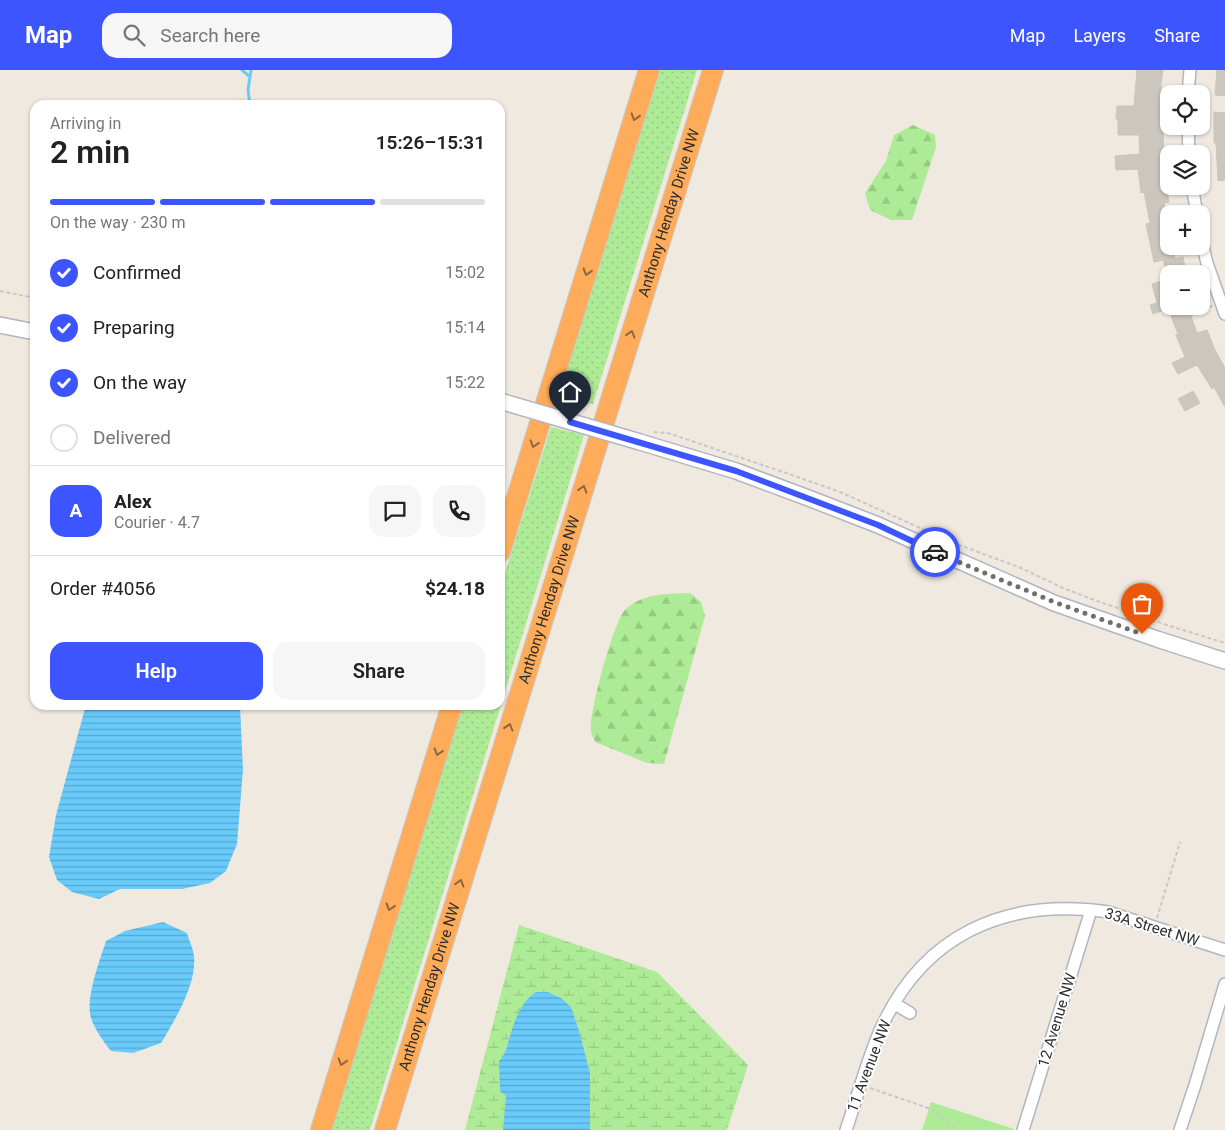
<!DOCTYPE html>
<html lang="en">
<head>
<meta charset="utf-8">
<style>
	:root { --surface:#fff; --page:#f6f6f6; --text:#222; --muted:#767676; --line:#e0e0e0; --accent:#3c55ff }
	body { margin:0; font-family:Roboto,sans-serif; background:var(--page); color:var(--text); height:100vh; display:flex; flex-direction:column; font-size:19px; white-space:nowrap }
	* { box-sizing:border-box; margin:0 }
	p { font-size:16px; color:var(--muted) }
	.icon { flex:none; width:28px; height:28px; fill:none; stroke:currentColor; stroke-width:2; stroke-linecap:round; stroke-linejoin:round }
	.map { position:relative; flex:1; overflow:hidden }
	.panel { position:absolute; left:30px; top:30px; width:475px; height:610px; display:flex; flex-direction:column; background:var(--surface); border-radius:15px; box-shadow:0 1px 4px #0004 }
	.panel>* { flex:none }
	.buttons { position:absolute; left:1160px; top:15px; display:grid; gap:10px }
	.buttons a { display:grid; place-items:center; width:50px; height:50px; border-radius:10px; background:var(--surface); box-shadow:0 1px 4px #0004; font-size:25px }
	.pin { position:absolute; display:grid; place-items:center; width:42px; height:42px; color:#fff; margin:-51px -21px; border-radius:50% 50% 50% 0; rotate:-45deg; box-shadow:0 0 5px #0007 }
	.pin .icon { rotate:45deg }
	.courier { position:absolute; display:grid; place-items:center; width:50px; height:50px; margin:-25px; border:4px solid #3c55ff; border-radius:50%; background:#fff; color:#222; box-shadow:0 1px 6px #0007 }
	.headline em { font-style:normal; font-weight:600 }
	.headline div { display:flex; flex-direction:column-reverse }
	.headline { display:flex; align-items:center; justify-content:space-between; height:85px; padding:0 20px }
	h1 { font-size:32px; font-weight:600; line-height:38px }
	.bar { display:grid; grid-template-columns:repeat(4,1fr); gap:8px 5px; align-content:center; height:60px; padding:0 20px }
	.bar i { height:6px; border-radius:4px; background:var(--line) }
	.bar .selected { background:var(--accent) }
	.bar p { grid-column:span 4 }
	.line { display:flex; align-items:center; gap:12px; padding:0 20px; border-top:1px solid var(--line) }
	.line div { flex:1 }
	.round { display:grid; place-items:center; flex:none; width:52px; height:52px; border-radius:15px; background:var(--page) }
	ol { padding:0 20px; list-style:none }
	li { display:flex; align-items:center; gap:15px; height:55px }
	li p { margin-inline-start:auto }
	li .icon { padding:5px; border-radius:50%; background:var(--accent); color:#fff; stroke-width:4 }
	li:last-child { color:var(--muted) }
	li i { width:28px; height:28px; border:2px solid var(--line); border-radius:50% }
	.button { display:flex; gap:10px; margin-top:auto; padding:10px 20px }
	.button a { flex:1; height:58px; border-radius:15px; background:var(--accent); color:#fff; font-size:20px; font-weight:600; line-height:58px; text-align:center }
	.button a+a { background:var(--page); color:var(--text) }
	header { display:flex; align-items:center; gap:30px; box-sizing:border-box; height:70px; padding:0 25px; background:var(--accent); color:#fff }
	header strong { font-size:24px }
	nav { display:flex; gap:28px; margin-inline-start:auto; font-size:18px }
	.search { width:350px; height:45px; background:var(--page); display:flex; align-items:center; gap:12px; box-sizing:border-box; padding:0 18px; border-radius:15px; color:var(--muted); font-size:19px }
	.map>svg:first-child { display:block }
</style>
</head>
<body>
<header>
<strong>Map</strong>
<div class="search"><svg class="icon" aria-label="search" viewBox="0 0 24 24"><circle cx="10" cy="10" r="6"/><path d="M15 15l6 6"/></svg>Search here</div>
<nav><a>Map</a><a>Layers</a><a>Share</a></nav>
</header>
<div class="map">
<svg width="1225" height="1060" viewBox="0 0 1225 1060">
	<defs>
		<pattern id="grass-dots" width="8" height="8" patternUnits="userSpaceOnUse" patternTransform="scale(1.25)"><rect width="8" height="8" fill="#aeeb96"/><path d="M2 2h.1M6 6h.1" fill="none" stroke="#96ca82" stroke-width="1.8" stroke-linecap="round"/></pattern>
		<pattern id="forest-firs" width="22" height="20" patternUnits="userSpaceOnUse" patternTransform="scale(1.25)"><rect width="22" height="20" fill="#aeeb96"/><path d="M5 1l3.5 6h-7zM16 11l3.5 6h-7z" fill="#96ca82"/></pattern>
		<pattern id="wetland-marsh" width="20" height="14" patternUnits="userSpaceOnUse" patternTransform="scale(1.25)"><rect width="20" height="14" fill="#aeeb96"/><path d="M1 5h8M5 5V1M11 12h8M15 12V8" fill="none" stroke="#96ca82"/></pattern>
		<pattern id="water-rules" width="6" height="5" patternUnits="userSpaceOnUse" patternTransform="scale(1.25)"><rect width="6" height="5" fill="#69cbfb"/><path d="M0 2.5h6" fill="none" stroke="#57a5cc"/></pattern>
	</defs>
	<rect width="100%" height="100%" fill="#f0e9df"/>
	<!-- grass -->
	<path fill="url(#grass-dots)" d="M660,0h37l-104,334 -35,-5z
		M551,357l33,8 -214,695h-39l14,-51 118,-374h37v-116z"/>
	<!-- forest -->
	<path fill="url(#forest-firs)" d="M913,55l22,10 1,12 -24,73h-21l-21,-10 -5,-17 21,-32 8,-26z
		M690,523l11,9 4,14 -41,148 -17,-1 -52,-21c-1,-4 -4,-8 -4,-11 -3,-15 23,-111 34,-121 17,-17 43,-16 65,-17z"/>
	<!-- wetland -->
	<path fill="url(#wetland-marsh)" d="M519,855l138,47 91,93 -21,65h-262z"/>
	<!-- park -->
	<path fill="#aeeb96" d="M931,1032l83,27v1h-92z"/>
	<!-- water -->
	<path fill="url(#water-rules)" d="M86,635h154l3,65 -6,74 -11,27 -16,12 -28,6h-62l-21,10 -27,-7 -15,-12 -8,-23 7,-42z
		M163,852l24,11c2,7 6,15 7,23 3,28 -19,64 -33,87l-28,10 -22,-2c-8,-10 -16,-21 -20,-33 -6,-20 9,-58 15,-77l19,-10z
		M536,922h12l13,6 10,9 8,24 11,42v57h-87l3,-34 -6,-5 -1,-30c7,-7 8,-15 11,-25 5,-17 11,-34 26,-44z"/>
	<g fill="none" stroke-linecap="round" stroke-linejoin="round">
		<!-- stream -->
		<path stroke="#69cbfb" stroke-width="3" d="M242,0l7,6
			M250,35l-2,-15 3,-20"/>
	</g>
	<!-- building -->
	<path fill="#cbc6be" stroke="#ccc6b8" d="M1137,0h26l-2,14v46l2,1 1,27h-4l3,20h2l4,24 -5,1 3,20h2v23h4l2,13 8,-2 2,10 -3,1 1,6h-16l-4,-14 -9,2 -8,-38 4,-1 -6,-31 -3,1 -3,-24 -22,1 -1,-14 25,-2 -1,-19h-21v-16h-2l1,-13h17z
		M1217,0h8v26l-10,-1z
		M1214,42l11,1v67l-7,1 -2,-38h-2z
		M1169,209v29l-16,6 -3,-9 7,-2 -5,-19z
		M1182,236h31l-22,10 6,17 10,-3 8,20 10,18v39l-11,-20 -2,2 -15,-24 -19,9 -6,-11 13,-6 -9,-22 2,-1 -9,-23z
		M1193,321l7,12 -15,8 -7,-12z"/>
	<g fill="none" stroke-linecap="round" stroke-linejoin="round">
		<defs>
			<path id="street" d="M1188,24l2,-24
				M1188,56l1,28
				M1192,116l5,28
				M1201,168l6,25 18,51
				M895,934l15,9
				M846,1060c11,-32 20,-66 33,-97 42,-98 126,-136 229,-121l117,38
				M1023,1060l68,-220
				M1180,1060l15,-45 30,-101"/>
			<path id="secondary" d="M0,255l35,7
				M640,372l96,29 75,28 67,26 176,78 103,36 68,22"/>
			<g id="highway">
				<path d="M500,482l149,-482"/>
				<path d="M321,1060l131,-425"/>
				<path id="s1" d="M385,1060l328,-1060"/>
			</g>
		</defs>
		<!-- street casing -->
		<use href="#street" stroke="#b3b4c2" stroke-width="14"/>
		<!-- secondary casing -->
		<use href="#secondary" stroke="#b3b4c2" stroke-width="18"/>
		<!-- highway casing -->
		<use href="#highway" stroke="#c8c8c8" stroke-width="22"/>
		<!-- path -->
		<path stroke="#c8c8c8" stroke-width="2" stroke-dasharray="4 2.5" stroke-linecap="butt" d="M0,221l35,7
			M654,362l14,1 121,41 51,18 114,51 67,25 42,20 37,14 70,24 55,17
			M1157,848l23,-76
			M870,1018l64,22 22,20"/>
		<!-- street -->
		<use href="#street" stroke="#fff" stroke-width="11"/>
		<!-- secondary -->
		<use href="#secondary" stroke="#fff" stroke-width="15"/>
		<!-- highway -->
		<use href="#highway" stroke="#ffac5a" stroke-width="20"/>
		<defs>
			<path id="secondary-bridge" d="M500,331l140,41"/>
		</defs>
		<!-- secondary-bridge casing -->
		<use href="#secondary-bridge" stroke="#b3b4c2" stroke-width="18" stroke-linecap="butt"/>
		<!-- secondary-bridge -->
		<use href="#secondary-bridge" stroke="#fff" stroke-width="15"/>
	</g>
	<!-- one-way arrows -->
	<defs><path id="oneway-chevron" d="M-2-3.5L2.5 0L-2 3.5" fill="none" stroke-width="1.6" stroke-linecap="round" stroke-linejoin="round" transform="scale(1.25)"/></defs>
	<g stroke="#8c6641">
		<use href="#oneway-chevron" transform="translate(635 47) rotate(107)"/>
		<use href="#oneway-chevron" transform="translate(587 202) rotate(107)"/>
		<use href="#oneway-chevron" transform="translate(631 264) rotate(-73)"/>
		<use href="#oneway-chevron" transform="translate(534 374) rotate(107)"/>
		<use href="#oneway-chevron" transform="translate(583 419) rotate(-73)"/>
		<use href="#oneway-chevron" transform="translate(509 657) rotate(-73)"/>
		<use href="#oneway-chevron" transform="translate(438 682) rotate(107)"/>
		<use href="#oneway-chevron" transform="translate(460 813) rotate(-73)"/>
		<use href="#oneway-chevron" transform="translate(390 837) rotate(107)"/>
		<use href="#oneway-chevron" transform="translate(342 992) rotate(107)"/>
	</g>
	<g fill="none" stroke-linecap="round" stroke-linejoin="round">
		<!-- done -->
		<path stroke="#716f6b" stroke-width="5" stroke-dasharray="0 9" d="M935,482l119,50 88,32"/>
		<!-- route -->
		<path stroke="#3c55ff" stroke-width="6" d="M570,352l166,49 142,54 57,27"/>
	</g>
	<g text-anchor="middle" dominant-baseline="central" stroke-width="4" stroke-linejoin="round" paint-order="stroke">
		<!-- street labels -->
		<g font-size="15" fill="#2d2d2d" stroke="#fff">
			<text stroke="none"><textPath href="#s1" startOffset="960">Anthony Henday Drive NW</textPath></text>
			<text stroke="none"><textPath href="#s1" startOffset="555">Anthony Henday Drive NW</textPath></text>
			<text transform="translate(1152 857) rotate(17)">33A Street NW</text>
			<text stroke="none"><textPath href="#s1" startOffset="150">Anthony Henday Drive NW</textPath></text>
			<text transform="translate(1057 950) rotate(-73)">12 Avenue NW</text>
			<text transform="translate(869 996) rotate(-69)">11 Avenue NW</text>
		</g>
	</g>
</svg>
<div class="buttons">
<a><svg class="icon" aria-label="locate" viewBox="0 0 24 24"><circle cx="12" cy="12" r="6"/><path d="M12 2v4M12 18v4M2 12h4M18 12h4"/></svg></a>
<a><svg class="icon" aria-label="layers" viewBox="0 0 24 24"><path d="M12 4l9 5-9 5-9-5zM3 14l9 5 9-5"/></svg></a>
<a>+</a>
<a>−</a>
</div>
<div class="pin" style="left:1142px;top:564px;background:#ea580c"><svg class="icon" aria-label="bag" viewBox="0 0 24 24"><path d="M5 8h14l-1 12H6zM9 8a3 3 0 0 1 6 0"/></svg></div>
<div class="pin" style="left:570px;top:352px;background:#1f2937"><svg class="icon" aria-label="home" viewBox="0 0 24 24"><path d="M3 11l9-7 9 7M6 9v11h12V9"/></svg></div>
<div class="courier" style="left:935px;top:482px"><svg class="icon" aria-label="car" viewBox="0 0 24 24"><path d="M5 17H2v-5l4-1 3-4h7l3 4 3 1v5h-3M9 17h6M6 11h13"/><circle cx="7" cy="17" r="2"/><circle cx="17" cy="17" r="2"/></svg></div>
<section class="panel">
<div class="headline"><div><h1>2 min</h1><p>Arriving in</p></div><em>15:26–15:31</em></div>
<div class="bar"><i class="selected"></i><i class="selected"></i><i class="selected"></i><i></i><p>On the way · 230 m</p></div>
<ol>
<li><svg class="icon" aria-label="check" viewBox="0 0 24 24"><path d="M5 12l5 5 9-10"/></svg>Confirmed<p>15:02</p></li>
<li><svg class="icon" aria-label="check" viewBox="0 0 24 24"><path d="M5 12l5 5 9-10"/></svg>Preparing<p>15:14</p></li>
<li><svg class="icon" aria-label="check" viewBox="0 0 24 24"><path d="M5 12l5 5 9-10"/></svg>On the way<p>15:22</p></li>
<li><i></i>Delivered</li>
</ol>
<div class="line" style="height:90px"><b class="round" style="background:var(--accent);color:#fff">A</b><div><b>Alex</b><p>Courier · 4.7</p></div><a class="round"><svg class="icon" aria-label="chat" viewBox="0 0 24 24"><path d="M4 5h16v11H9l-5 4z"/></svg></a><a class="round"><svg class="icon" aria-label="phone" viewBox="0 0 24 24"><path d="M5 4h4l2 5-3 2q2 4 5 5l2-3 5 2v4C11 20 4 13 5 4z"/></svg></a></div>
<div class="line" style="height:65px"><div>Order #4056</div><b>$24.18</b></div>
<div class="button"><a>Help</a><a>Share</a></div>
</section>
</div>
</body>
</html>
